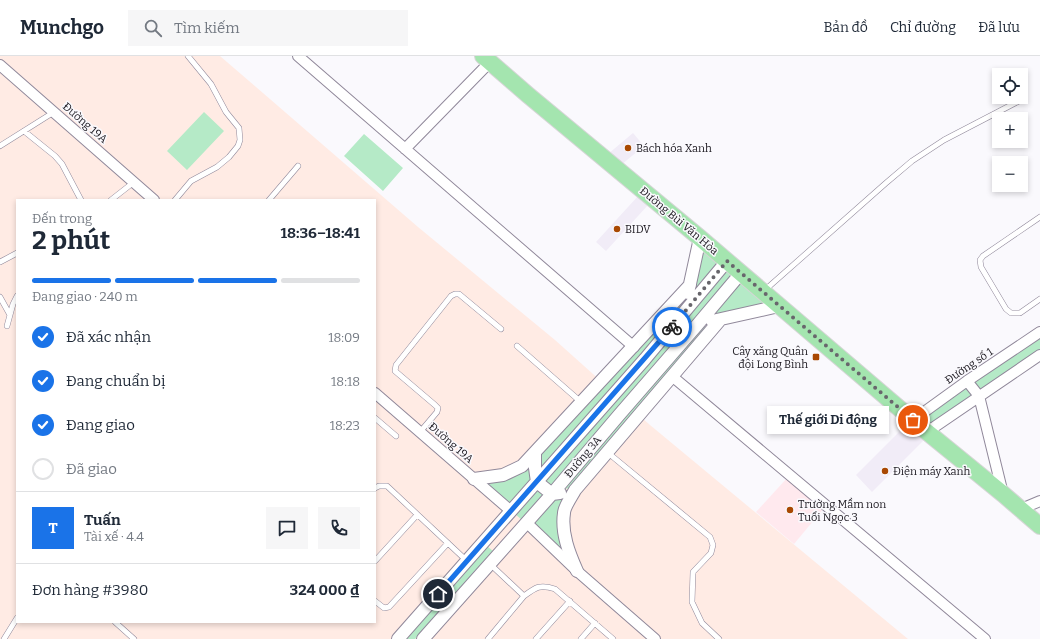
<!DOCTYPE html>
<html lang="vi">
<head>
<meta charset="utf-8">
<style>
	:root { --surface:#fff; --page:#f6f6f7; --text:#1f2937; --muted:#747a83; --line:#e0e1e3; --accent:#1a73e8 }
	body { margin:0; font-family:Bitter,serif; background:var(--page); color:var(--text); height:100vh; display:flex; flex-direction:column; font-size:15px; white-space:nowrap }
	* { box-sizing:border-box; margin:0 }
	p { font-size:13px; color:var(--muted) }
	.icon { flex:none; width:22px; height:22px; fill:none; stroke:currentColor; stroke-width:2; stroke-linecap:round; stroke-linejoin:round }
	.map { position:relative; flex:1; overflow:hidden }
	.panel { position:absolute; left:16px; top:143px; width:360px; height:424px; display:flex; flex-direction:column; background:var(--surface); border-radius:0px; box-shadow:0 2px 6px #0003 }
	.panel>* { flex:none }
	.controls { position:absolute; left:992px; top:12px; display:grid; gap:8px }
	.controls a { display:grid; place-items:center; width:36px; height:36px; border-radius:0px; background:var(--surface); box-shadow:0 2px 6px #0003; font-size:20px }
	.pin { position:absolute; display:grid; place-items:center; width:34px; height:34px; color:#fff; margin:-17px; border:2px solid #fff; border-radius:50%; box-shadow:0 1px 4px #0007 }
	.courier { position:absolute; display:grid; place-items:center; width:40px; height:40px; margin:-20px; border:3px solid #1a73e8; border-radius:50%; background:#fff; color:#222; box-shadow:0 1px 5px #0007 }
	.bubble { position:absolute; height:28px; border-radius:0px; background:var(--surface); box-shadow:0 2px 6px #0003; font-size:13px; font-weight:700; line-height:28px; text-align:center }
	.summary em { font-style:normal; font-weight:700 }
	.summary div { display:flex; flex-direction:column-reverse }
	.summary { display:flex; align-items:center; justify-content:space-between; height:68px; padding:0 16px }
	h1 { font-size:26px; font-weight:700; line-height:30px }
	.bar { display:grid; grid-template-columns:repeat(4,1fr); gap:6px 4px; align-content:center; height:48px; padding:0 16px }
	.bar i { height:5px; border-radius:3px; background:var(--line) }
	.bar .selected { background:var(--accent) }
	.bar p { grid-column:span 4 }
	.line { display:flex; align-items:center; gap:10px; padding:0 16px; border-top:1px solid var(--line) }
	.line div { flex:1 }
	.round { display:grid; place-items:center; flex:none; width:42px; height:42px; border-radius:0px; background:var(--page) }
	ol { padding:0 16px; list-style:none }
	li { display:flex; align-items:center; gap:12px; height:44px }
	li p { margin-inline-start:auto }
	li .icon { padding:4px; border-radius:50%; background:var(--accent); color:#fff; stroke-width:4 }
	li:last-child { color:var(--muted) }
	li i { width:22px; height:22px; border:2px solid var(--line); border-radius:50% }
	header { display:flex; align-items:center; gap:24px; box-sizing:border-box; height:56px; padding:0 20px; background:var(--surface); border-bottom:1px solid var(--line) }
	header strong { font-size:19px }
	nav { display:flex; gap:22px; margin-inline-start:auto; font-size:14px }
	.search { width:280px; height:36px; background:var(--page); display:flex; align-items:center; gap:10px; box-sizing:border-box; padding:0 14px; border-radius:0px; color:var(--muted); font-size:15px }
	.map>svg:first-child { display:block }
</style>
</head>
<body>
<header>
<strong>Munchgo</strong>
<div class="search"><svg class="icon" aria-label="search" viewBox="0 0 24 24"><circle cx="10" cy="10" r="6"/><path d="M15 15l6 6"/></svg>Tìm kiếm</div>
<nav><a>Bản đồ</a><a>Chỉ đường</a><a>Đã lưu</a></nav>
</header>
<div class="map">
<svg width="1040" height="583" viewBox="0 0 1040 583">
	<rect width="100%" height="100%" fill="#faf9fd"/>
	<!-- built -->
	<path fill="#f1ecf7" d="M633,77l11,13 -23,19 -13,-11z
		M639,139l10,9 -43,47 -10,-9z
		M908,367l18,15 -54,54 -16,-17z"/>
	<!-- industrial -->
	<path fill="#ffebe4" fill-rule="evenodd" d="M0,0h220l198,171 137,113 95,85 258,214h-908zM17,144h358v422h-358z"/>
	<!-- education -->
	<path fill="#ffe9ee" d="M788,421l36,31 -30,36 -38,-32z"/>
	<!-- green -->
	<path fill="#b5eac7" d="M204,56l20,19 -37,39 -20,-19z
		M364,78l39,34 -20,23 -39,-35z
		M703,193l16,13 -28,34z
		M727,214l6,4 -183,214 -6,-5z
		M741,225l26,22 -57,16z
		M683,245l-1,6 -143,164 -1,-13z
		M708,270l-138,162 -6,1 68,-81 71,-81z
		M1040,280v15l-60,41 -8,-10z
		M966,330l8,9 -45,31 -9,-7z
		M531,408l2,14 -26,29 -25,-22 24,-5z
		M539,431l7,6 -24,27 -7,-6z
		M566,439l-8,15v18l5,25 -32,-26 26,-30z
		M487,490l6,5 -78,88h-9z"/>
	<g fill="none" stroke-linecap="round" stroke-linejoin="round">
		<defs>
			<path id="service" d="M24,75l31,25 7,8 19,36
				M0,90l54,-34
				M111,144l23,-18
				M175,144l16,-19 26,-14 12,-10 9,-11 2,-6 -1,-12 -13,-16 -15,-28 -23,-28
				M269,144l29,-34
				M1040,161l-57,39 -3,4 1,7 25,42 5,4h9l20,-14
				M0,206l17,-9
				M765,234l121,-107 26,-22 32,-21 75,-39
				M0,241l10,18
				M7,270l6,-22 4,-8
				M517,290l64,56
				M375,362l21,18
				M420,376l17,-20 1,-4 -3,-3 -40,-34 1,-6 55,-69 4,-2h4l42,35
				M607,396l103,85 3,8 -2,8 -18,19 -1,30 10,21 17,16
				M375,432l4,-2h8l80,75
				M375,505l42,-46
				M524,540c12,-9 16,-12 31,-7l58,50
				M375,545l9,7 5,-1 59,-64
				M115,566l19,17
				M4,583l13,-21
				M488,583l36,-43 -34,-32
				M536,583l34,-38
				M581,583l14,-16"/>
			<path id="minor" d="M298,0l336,291
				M0,9l154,135
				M405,93l85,-87
				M673,321l312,262
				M967,325l12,15 24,98
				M375,337l136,118
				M913,364l54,-39 73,-49
				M927,376l113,-77
				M1021,453l19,-8
				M527,467l50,48 78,68"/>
			<path id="tertiary" d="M688,237l12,-55
				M712,265l67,-15
				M535,397v15l2,14 15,12 8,-1
				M474,423l29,-4 19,-9 168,-181
				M577,515c-8,-18 -16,-38 -13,-58 0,-6 8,-17 11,-23l145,-170
				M398,583l247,-280 82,-98
				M423,583l129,-145 67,-79 79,-91 43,-51"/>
			<path id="primary" d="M483,0l45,39 172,143 227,194 76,62 37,32"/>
		</defs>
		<!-- service casing -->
		<use href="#service" stroke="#90889a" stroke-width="6"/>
		<!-- minor casing -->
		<use href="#minor" stroke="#90889a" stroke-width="12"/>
		<!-- tertiary casing -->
		<use href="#tertiary" stroke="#90889a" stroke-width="14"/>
		<!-- primary casing -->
		<use href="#primary" stroke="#d6d5d6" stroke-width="18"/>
		<!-- service -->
		<use href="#service" stroke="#fff" stroke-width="5"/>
		<!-- minor -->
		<use href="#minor" stroke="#fff" stroke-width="10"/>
		<!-- tertiary -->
		<use href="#tertiary" stroke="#fff" stroke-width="12"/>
		<!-- primary -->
		<use href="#primary" stroke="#a4e5af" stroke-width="16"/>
	</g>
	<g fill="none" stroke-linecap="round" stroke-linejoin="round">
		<!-- done -->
		<path stroke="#68666c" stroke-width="4" stroke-dasharray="0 7.2" d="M672,271l55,-66 186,159"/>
		<!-- route -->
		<path stroke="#1a73e8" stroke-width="5" d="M438,538l234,-267"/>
	</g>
	<!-- markers -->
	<g fill="#a94802" stroke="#faf9fd" stroke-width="1.5">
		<circle cx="628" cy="92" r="4"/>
		<circle cx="617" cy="173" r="4"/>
		<rect x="812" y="297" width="8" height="8" rx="2"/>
		<circle cx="885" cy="415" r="4"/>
		<circle cx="790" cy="454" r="4"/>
	</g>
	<g text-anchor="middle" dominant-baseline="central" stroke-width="3" stroke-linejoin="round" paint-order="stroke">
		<!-- street labels -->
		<g font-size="11" fill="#1a171e" stroke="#faf9fd">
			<text transform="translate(85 67) rotate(41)">Đường 19A</text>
			<text transform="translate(679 165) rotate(40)">Đường Bùi Văn Hòa</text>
			<text transform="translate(969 310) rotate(-34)">Đường số 1</text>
			<text transform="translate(451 387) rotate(41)">Đường 19A</text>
			<text transform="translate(583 401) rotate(-50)">Đường 3A</text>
		</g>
		<!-- poi labels -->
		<g font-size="11" fill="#1a171e" stroke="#faf9fd" text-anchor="start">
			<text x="636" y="92">Bách hóa Xanh</text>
			<text x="625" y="173">BIDV</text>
			<text x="808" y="295" text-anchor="end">Cây xăng Quân<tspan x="808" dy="13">đội Long Bình</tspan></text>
			<text x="893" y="415">Điện máy Xanh</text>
			<text x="798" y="448">Trường Mầm non<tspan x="798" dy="13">Tuổi Ngọc 3</tspan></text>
		</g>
	</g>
</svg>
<div class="controls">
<a><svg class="icon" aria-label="locate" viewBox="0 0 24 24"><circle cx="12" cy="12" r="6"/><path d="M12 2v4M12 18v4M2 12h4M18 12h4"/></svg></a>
<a>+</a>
<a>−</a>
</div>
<div class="pin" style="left:913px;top:364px;background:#ea580c"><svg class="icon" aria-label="bag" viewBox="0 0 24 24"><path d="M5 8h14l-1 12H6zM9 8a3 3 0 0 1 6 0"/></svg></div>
<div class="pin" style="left:438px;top:538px;background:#1f2937"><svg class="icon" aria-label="home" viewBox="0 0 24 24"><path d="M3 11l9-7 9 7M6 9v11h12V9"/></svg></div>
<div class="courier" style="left:672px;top:271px"><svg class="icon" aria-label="bike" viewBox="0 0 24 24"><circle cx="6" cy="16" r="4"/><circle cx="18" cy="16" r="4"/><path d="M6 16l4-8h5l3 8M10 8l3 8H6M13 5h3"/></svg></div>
<div class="bubble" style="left:767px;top:350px;width:122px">Thế giới Di động</div>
<section class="panel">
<div class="summary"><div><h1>2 phút</h1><p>Đến trong</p></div><em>18:36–18:41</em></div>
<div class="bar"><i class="selected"></i><i class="selected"></i><i class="selected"></i><i></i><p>Đang giao · 240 m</p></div>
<ol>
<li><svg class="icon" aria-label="check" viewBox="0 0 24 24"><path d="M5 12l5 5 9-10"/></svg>Đã xác nhận<p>18:09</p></li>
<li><svg class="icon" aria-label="check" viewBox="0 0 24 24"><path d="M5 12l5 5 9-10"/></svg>Đang chuẩn bị<p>18:18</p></li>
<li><svg class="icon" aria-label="check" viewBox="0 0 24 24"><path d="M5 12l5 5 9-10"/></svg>Đang giao<p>18:23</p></li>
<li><i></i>Đã giao</li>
</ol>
<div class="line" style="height:72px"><b class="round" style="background:var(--accent);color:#fff">T</b><div><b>Tuấn</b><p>Tài xế · 4.4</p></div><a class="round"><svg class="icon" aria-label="chat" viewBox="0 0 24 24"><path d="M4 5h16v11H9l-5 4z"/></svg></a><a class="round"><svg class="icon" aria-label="phone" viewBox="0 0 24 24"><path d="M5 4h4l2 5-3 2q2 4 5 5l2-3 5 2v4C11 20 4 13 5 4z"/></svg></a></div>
<div class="line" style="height:52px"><div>Đơn hàng #3980</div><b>324 000 ₫</b></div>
</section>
</div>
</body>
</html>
